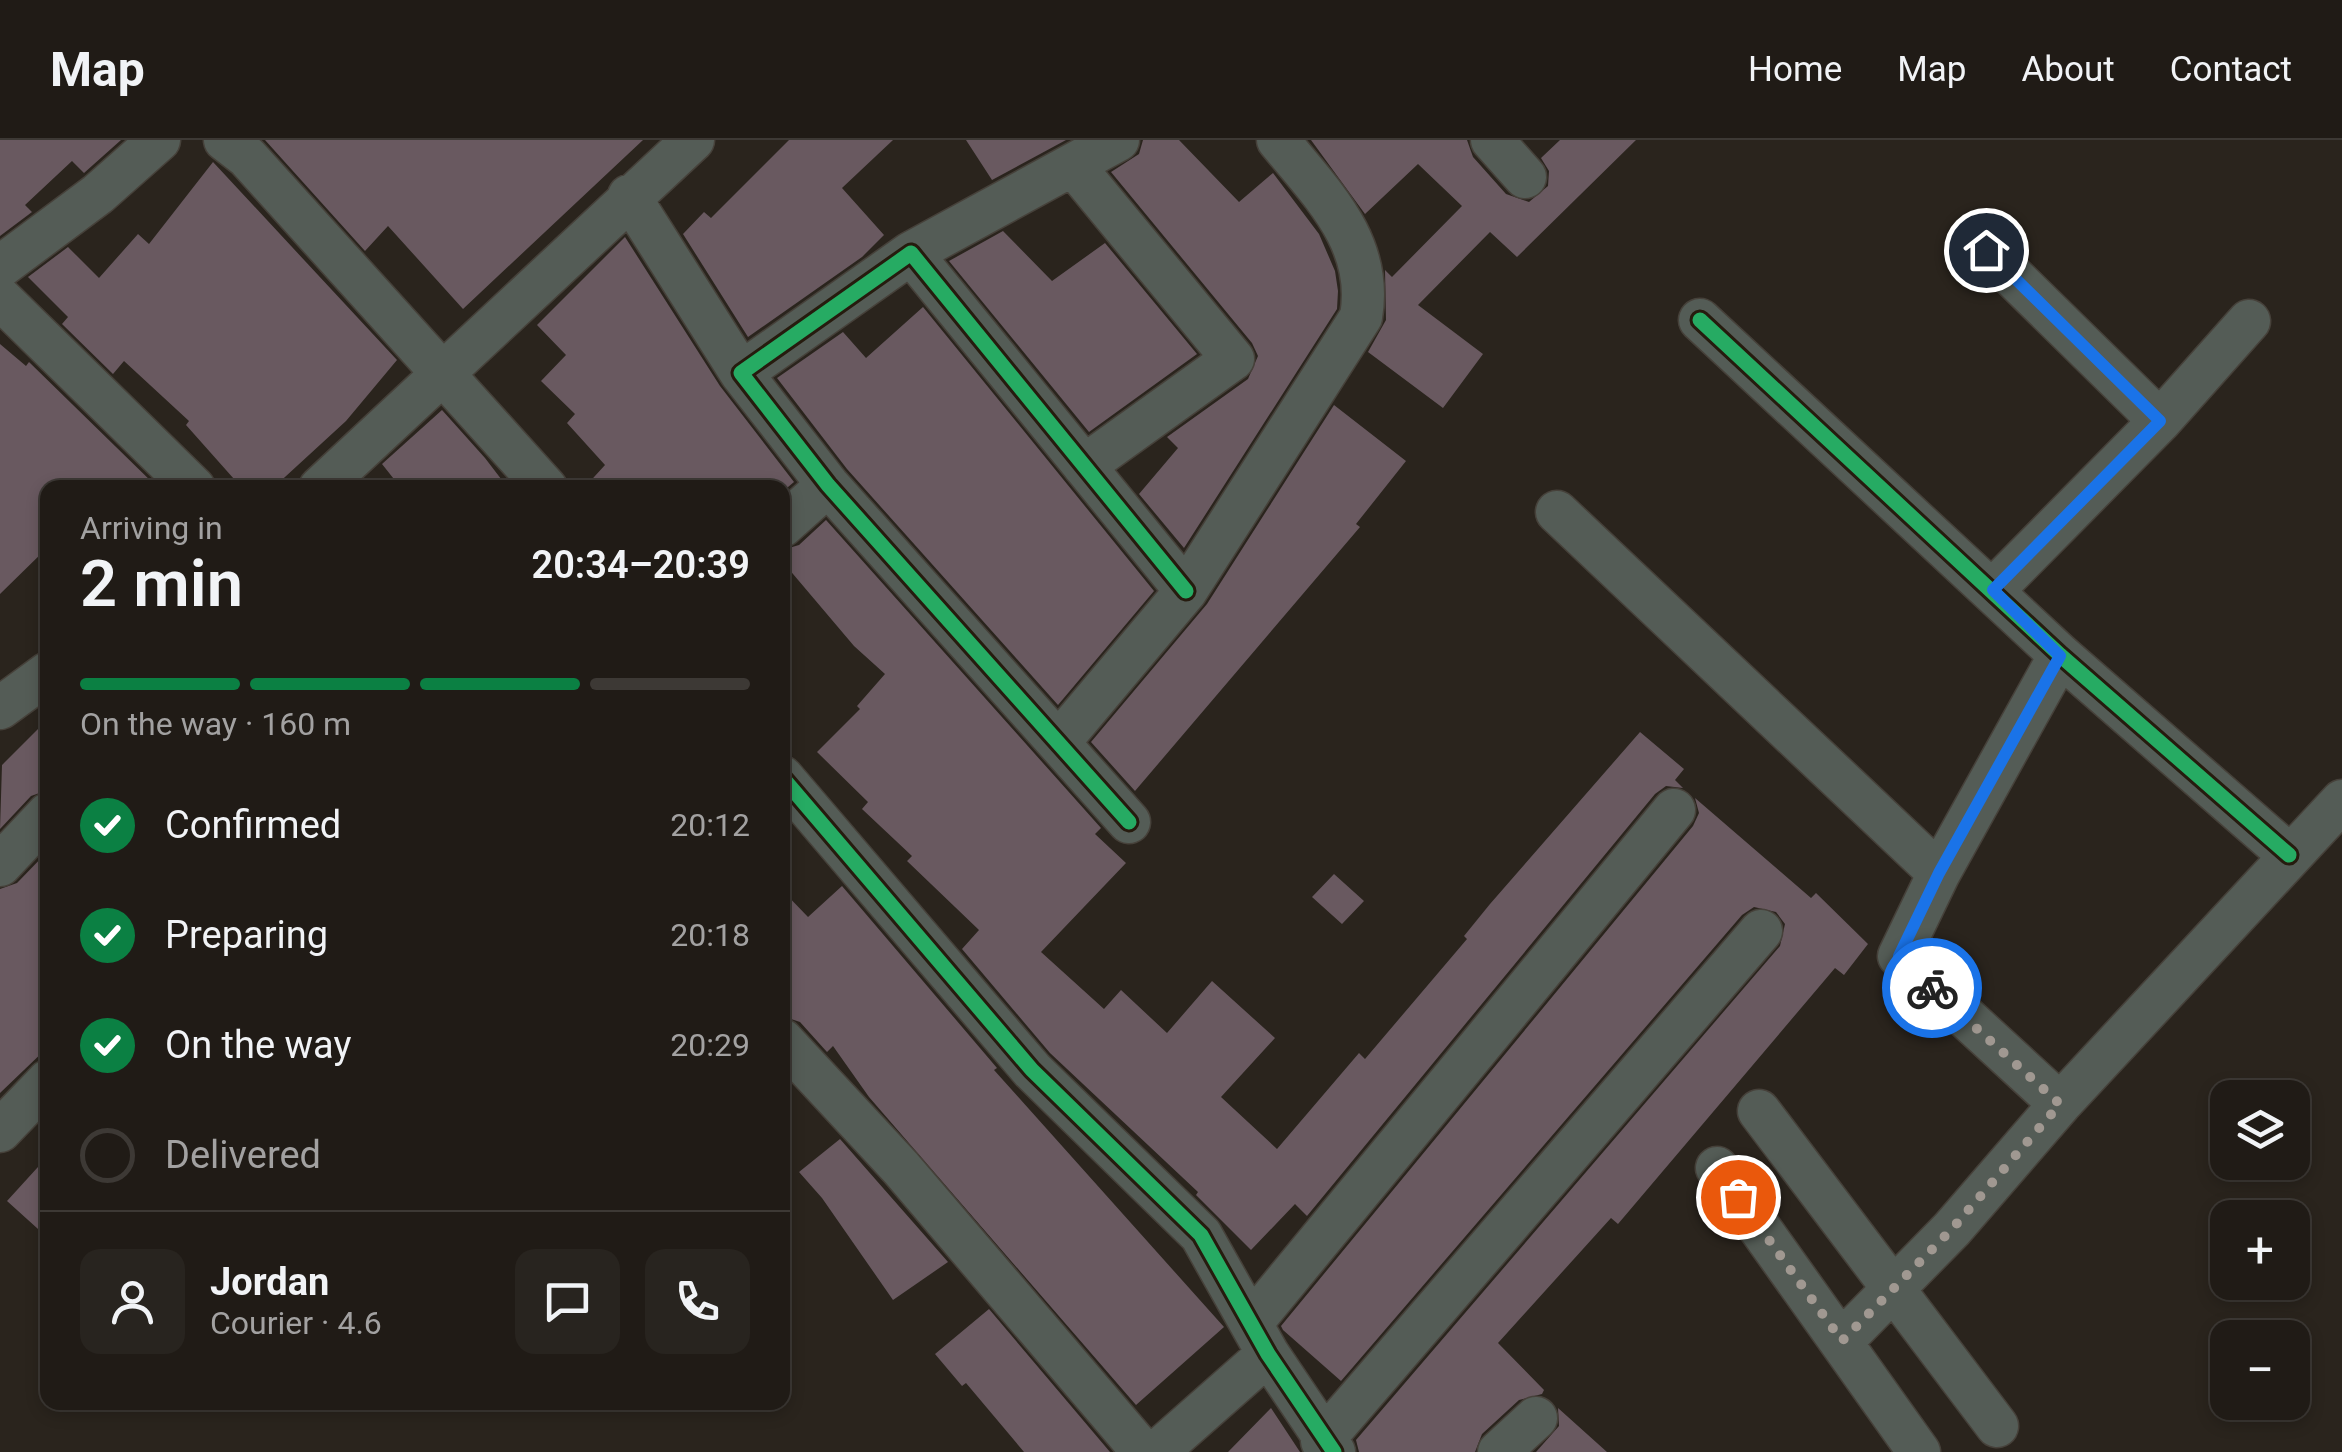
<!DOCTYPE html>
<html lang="en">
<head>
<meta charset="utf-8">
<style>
	:root { --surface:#201b16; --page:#28241f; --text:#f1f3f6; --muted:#a2a1a1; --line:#3d3935; --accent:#0b8043 }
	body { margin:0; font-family:Roboto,sans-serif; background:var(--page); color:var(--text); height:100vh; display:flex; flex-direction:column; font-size:38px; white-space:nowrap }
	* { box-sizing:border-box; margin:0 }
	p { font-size:32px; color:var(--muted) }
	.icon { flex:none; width:55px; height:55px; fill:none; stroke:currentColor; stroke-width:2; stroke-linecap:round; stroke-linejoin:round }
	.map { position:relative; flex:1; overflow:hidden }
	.sheet { position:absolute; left:40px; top:340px; width:750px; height:930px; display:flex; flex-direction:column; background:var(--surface); border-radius:20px; box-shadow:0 5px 15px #0003,0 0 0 2px var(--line) }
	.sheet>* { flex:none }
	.controls { position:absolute; left:2210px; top:940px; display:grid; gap:20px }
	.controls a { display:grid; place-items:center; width:100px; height:100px; border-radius:20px; background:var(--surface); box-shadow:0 5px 15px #0003,0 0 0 2px var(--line); font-size:50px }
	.pin { position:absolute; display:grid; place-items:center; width:85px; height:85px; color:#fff; margin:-42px; border:5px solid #fff; border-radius:50%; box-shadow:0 2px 10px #0007 }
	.courier { position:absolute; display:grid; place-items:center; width:100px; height:100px; margin:-50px; border:8px solid #1a73e8; border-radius:50%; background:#fff; color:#222; box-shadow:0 2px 12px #0007 }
	.summary em { font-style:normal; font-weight:600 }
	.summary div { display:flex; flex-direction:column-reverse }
	.summary { display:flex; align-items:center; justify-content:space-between; height:170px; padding:0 40px }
	h1 { font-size:65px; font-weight:600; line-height:75px }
	.bar { display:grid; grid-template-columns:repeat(4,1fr); gap:15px 10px; align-content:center; height:120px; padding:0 40px }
	.bar i { height:12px; border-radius:8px; background:var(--line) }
	.bar .current { background:var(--accent) }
	.bar p { grid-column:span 4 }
	.line { display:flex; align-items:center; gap:25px; padding:0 40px; border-top:2px solid var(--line) }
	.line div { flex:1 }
	.round { display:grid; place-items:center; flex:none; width:105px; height:105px; border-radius:20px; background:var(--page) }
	ol { padding:0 40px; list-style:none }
	li { display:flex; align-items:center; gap:30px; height:110px }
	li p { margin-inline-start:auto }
	li .icon { padding:10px; border-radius:50%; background:var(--accent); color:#fff; stroke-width:4 }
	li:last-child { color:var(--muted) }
	li i { width:55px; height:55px; border:5px solid var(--line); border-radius:50% }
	header { display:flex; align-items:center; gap:60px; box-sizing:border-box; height:140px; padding:0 50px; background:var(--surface); border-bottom:2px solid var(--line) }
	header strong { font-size:48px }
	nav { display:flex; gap:55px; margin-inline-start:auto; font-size:35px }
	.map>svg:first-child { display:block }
</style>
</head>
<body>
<header>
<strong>Map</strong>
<nav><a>Home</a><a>Map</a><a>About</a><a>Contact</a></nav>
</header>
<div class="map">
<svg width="2342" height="1312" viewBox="0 0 2342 1312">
	<rect width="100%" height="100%" fill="#2a241d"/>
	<!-- building -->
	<path fill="#695960" d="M0,0h121l-37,33 -12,-12 -47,44 7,7 -32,24z
		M265,0h378l-180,169 -75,-83 -23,25z
		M789,0h104l-51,48 42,47 -22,22 -114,80 -65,-103 21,-22 7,6z
		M966,0h100l-74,40z
		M1143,0h36l60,62 34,-29 46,61 16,37 3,20 -1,18 -153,239 -45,-54 39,-46 -11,-11 81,-58 10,-23 -6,-13 -141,-171 28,-18z
		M1311,0h156l6,17 33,37 23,8 19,-16 1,-15 -8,-13 19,-18h76l-119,117 -27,-25 -72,73 65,49 -40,54 -75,-56 18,-32 -1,-50 7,7 70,-71 -44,-42 -53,50z
		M213,22l184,198 -51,61 -73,67h-31l-56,-63 3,-4 -65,-60 -11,13 -51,-50 6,-7 -40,-40 40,-30 31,31 39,-44 11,10z
		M1003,91l49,50 53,-38 92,111 -108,78 -140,-171z
		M625,97l95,149 74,96 -12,10v-4h-198l21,-23 -38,-42 8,-9 -34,-33 25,-26 -29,-30z
		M923,167l231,284 -96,114 -211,-236 -70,-91 66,-46 23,26z
		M0,204l26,22 3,-4 129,126h-110v59l-48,47z
		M1334,265l72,56 -50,63 4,3 -225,264 -44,-49 116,-138z
		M442,270l43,48 23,30h-107l-19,-24z
		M826,380l275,308 -6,6 31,29 -85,89 63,57 17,-19 46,43 45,-52 63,57 -54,59 56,52 82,-96 6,6 102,-120 -3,-3 26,-32 150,-172 44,37 -9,11 8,8 -17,-2 -11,8 -348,422 -12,-12 -44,46 -55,-55 2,-3 -148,-139 -88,-104 17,-19 -72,-69 5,-5 -50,-47 6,-7 -51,-50 43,-43 -3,-3 28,-32 -31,-28 -72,-85v-11l17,-5z
		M48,579v71l-17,6 -31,33 2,-64z
		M1695,658l116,100 5,-5 52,51 -24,31 -9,-7 -217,256 -7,-6 -113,125 46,47 -2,4 -23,6 -37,34 -7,18h-116l-3,-12 424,-494 5,-22 -9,-12 -22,-5 -12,8 -401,466 -58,-51 -2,-4 412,-500 6,-13z
		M48,711v196l-48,46v-204l17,-6z
		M1334,734l30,27 -22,23 -30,-27z
		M842,746l155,182 -3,2 230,257 -88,78 -267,-308 -36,-51 -6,6 -27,-30 -18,-6v-126l26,27z
		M840,999l108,123 -55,38 -71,-102 -23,-26z
		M48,1016v82l-41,-37z
		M989,1169l121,143h-86l-58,-69 -4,3 -27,-32z
		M1271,1268l29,44h-72z
		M1558,1268l49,44h-71l23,-26z"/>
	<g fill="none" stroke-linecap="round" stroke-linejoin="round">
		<defs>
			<path id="minor" d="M225,0l22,17 299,331
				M1492,0l33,37
				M1073,25l160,194 -149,107
				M629,56l112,177
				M1986,110l174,171 -167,169
				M911,113l207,-113
				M0,127l98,-73 61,-54
				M0,158l194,190
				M1700,180l360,335 229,200
				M2160,281l89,-100
				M320,348l373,-348
				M1557,372l382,361
				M782,386l46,-41
				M0,568l48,-35
				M1059,602l127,-151 175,-274c13,-74 -39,-123 -83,-177
				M782,637l250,293 169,165 67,119 66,98
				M1129,682l-301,-337 -87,-112 170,-120 275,338
				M0,725l48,-51
				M782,900l119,128 242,284
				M2060,964l-161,-148 40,-83 121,-218
				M1759,971l238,315
				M0,991l48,-50
				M1717,1028l202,284
				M1253,1181l421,-511
				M1842,1201l110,-112 108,-125 282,-303
				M1322,1301l439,-510
				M1157,1312l111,-98
				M1499,1312l37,-34"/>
		</defs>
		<!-- minor casing -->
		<use href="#minor" stroke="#46413a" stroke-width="45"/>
		<!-- minor -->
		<use href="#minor" stroke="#545c56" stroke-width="42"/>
		<defs>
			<path id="cycleway" d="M1700,180l360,335 229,200
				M782,637l250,293 169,165 67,119 66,98
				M1129,682l-301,-337 -87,-112 170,-120 275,338"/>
		</defs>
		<!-- cycleway casing -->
		<use href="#cycleway" stroke="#261b0e" stroke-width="21"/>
		<!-- cycleway -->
		<use href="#cycleway" stroke="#26ab63" stroke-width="15"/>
	</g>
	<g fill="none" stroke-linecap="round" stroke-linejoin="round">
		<!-- done -->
		<path stroke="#a09891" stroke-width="10" stroke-dasharray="0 18" d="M1738,1057l104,144 110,-112 108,-125 -128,-116"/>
		<!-- route -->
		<path stroke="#1a73e8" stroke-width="12" d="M1932,848l-33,-32 40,-83 121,-217 -67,-66 167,-169 -174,-171"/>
	</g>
</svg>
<div class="controls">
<a><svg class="icon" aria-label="layers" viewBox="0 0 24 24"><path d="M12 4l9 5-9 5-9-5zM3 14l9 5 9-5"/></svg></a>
<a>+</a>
<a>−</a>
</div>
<div class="pin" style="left:1738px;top:1057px;background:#ea580c"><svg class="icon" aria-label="bag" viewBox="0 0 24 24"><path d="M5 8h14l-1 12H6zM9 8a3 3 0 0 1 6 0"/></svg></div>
<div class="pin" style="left:1986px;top:110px;background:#1f2937"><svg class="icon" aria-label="home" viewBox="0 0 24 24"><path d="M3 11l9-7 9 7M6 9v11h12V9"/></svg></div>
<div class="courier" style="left:1932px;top:848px"><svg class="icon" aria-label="bike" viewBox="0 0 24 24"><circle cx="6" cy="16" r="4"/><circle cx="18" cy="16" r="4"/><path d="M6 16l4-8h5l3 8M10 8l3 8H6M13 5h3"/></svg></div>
<section class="sheet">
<div class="summary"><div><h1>2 min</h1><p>Arriving in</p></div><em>20:34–20:39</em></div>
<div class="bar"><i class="current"></i><i class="current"></i><i class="current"></i><i></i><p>On the way · 160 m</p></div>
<ol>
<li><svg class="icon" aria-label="check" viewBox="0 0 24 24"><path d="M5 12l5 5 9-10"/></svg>Confirmed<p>20:12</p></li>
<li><svg class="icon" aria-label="check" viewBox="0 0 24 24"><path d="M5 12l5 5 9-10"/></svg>Preparing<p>20:18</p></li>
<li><svg class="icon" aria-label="check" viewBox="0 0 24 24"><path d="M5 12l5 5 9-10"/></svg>On the way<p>20:29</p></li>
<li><i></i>Delivered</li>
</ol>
<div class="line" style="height:180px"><a class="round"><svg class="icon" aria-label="person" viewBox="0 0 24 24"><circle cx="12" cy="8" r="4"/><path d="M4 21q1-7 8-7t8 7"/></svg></a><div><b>Jordan</b><p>Courier · 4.6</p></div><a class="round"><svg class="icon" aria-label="chat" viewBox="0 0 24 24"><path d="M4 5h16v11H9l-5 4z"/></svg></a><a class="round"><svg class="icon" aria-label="phone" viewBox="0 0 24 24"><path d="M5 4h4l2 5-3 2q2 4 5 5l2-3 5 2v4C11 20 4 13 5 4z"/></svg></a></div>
</section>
</div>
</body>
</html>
